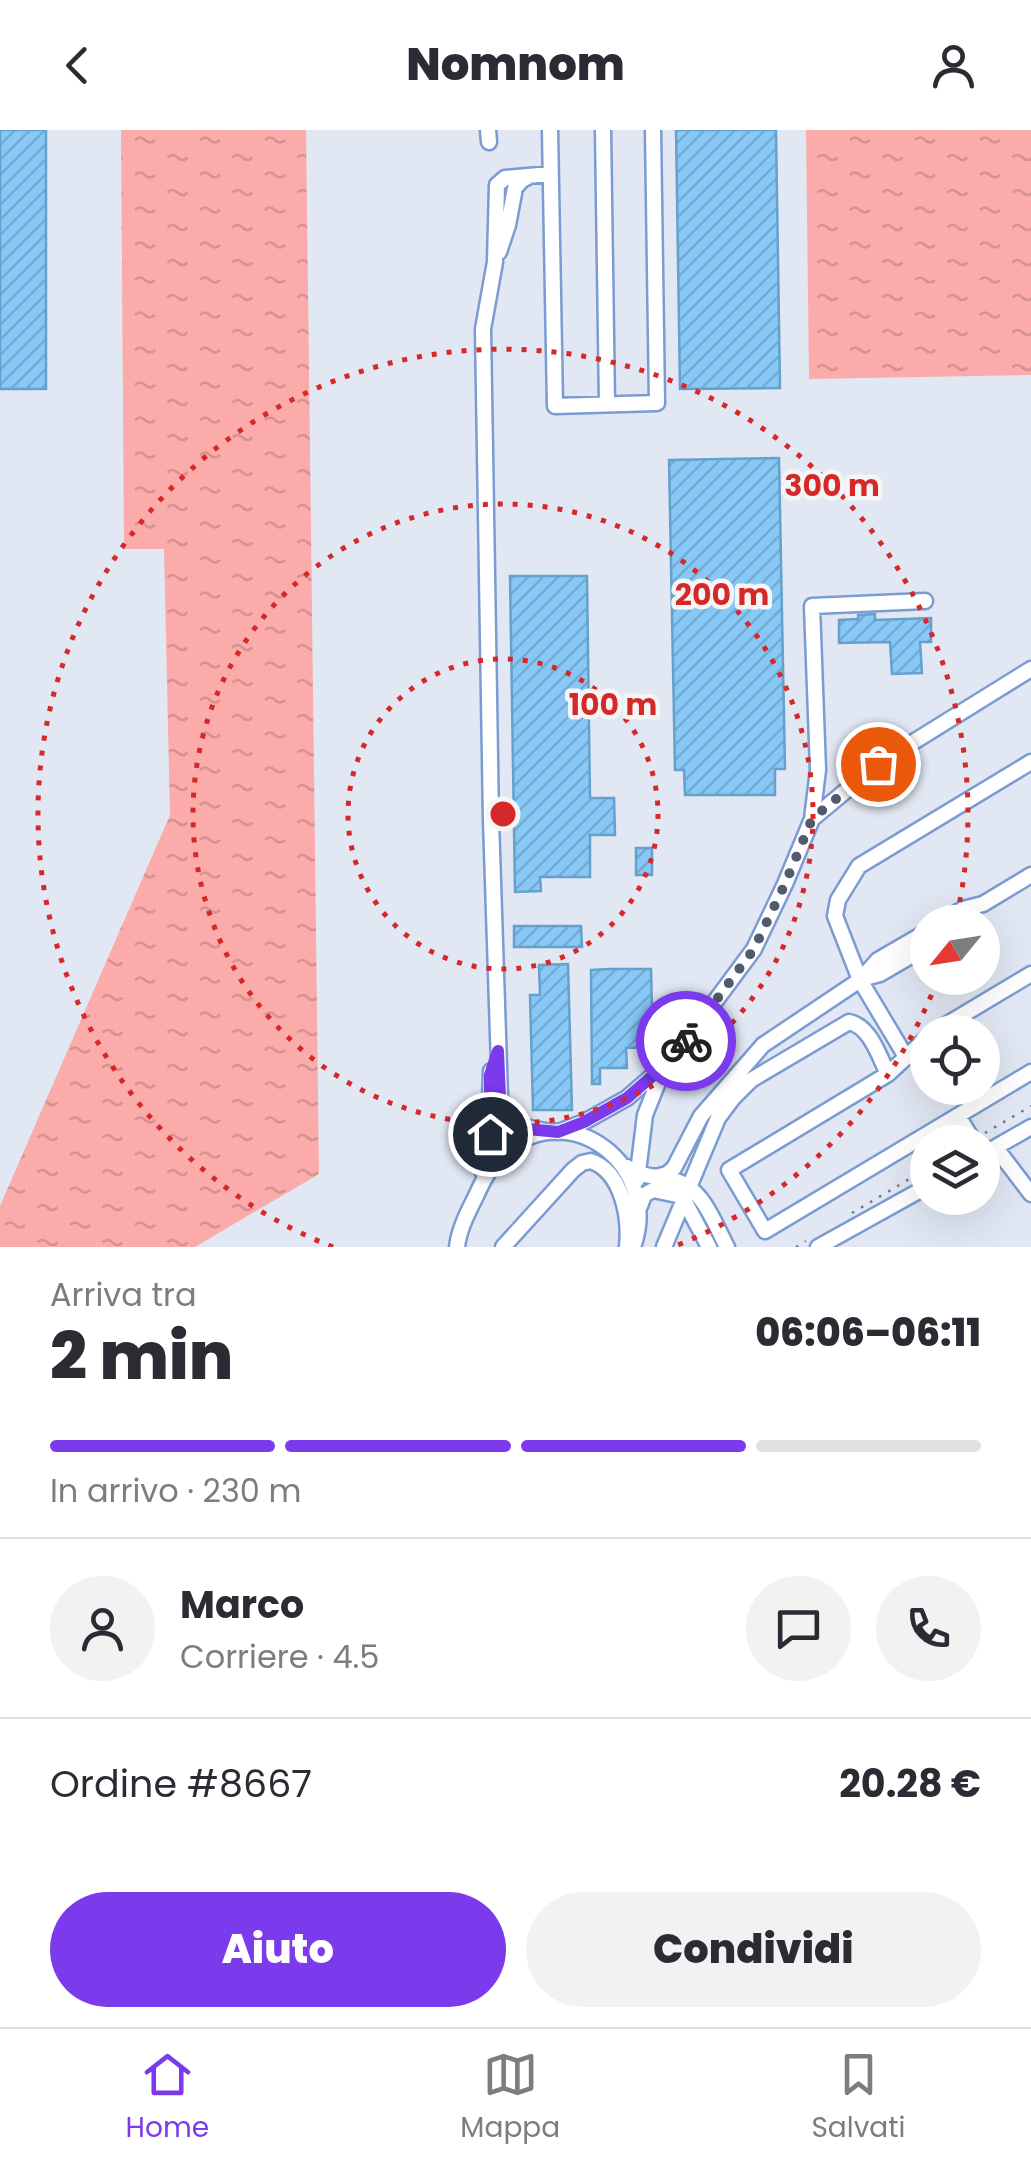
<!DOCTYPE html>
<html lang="it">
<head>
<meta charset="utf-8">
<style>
	:root { --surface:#fff; --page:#f2f2f3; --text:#2b2b33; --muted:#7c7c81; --line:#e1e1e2; --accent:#7c3aed }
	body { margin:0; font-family:Poppins,sans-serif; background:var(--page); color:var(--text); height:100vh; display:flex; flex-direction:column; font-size:38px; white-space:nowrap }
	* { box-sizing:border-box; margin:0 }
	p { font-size:32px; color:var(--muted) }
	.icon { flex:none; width:55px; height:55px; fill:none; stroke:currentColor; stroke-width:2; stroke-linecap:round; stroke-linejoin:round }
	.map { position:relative; height:1117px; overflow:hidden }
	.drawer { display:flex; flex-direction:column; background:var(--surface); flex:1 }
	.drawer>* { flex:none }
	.needle { width:65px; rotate:240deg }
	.fabs { position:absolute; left:910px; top:775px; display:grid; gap:20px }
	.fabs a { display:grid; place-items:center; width:90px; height:90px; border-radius:50%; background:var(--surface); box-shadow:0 10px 40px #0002; font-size:50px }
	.pin { position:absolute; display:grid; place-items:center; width:85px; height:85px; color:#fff; margin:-42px; border:5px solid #fff; border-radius:50%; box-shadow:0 2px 10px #0007 }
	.courier { position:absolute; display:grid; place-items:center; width:100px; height:100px; margin:-50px; border:8px solid #7c3aed; border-radius:50%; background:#fff; color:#222; box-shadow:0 2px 12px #0007 }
	.summary em { font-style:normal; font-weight:800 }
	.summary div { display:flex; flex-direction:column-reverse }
	.summary { display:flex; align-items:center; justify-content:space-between; height:170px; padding:0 50px }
	h1 { font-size:65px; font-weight:800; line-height:75px }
	.bar { display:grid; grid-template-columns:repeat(4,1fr); gap:15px 10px; align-content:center; height:120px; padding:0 50px }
	.bar i { height:12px; border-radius:8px; background:var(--line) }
	.bar .selected { background:var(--accent) }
	.bar p { grid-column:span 4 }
	.line { display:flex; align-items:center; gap:25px; padding:0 50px; border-top:2px solid var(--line) }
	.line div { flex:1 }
	.round { display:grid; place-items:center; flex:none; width:105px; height:105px; border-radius:52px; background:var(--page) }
	.action { display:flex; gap:20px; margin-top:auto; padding:20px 50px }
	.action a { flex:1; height:115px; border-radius:60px; background:var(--accent); color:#fff; font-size:40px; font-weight:800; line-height:115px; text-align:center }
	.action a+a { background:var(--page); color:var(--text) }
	header { display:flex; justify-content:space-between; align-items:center; height:130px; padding:0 50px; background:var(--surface); font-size:45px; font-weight:800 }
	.tab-bar { display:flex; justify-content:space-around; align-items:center; height:140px; border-top:2px solid var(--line); background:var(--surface); font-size:28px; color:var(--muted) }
	.tab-bar a { display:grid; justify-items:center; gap:5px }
	.tab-bar .selected { color:var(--accent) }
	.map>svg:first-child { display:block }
</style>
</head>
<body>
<header><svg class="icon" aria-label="back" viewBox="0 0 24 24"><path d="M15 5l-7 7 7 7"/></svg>Nomnom<svg class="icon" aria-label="person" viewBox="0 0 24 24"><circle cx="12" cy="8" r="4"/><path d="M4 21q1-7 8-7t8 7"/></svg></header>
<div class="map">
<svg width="1031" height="1117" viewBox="0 0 1031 1117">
	<defs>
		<pattern id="water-ripples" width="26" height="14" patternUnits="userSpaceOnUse" patternTransform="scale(2.5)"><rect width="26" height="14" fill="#faabaa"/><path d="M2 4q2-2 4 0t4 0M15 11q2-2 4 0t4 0" fill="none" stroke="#d59292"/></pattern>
		<pattern id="building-hatch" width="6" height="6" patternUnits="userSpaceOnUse" patternTransform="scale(2.5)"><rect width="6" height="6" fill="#87c8f6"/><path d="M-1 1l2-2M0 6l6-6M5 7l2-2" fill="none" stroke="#73abd3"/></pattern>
	</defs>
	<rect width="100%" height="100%" fill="#e1e8f4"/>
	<!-- water -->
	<path fill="url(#water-ripples)" d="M121,0h185l13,1044 -124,73h-195v-41l170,-391 -6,-266h-40z
		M806,0h225v245l-222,4z"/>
	<!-- building -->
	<path fill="url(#building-hatch)" stroke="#65a1cc" stroke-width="2.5" d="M0,0h46v259h-46z
		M676,0h100l4,258 -100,1z
		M779,328l6,311h-10v26h-90l-1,-25h-9l-6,-310z
		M510,446h77l3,222h24l1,37h-25v42h-50l1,14 -26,1z
		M875,484v6l56,-2v24h-11l2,31 -30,1 -2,-32 -51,1v-23l19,-1v-4z
		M636,718h16v27h-16z
		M514,796h67l1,21h-68z
		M568,834l4,146h-39l-3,-115h10l-1,-30z
		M610,839h41l2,78 -27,1 1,20h-27v16h-8l-1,-114z"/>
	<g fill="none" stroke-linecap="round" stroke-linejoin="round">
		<defs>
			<path id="minor" d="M488,0l1,12
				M550,0l5,276 102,-3 -4,-273
				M603,0l4,274
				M550,44l-45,4 -8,7 -2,77 -12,67 8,491 9,277c11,30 24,31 53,35
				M499,122l9,-27 7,-37 7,-8 6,-3
				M812,689l6,-49 -6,-164 113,-5
				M941,792l22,-13 20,-5 48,-29
				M861,849l19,-5 48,-28
				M934,902l97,-58
				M928,907l-40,37 -159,96 36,61 266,-159
				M906,927l-46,-77 -25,-64 3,-16 21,-34 172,-104
				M958,986l16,26
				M558,1002l26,-10 43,-24 38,-33 23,-27 66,-89 31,-65 27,-65 66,-55 153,-95
				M996,1018l35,46
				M982,1025l49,-28
				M627,1037c13,10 30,9 46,13 30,7 41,43 54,67
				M483,1043l6,-39 2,-63
				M656,1047l11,-3 7,-6 27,-52 62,-71 97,-65 18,-20 50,-29
				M637,1050l8,-65 18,-45
				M684,1070l25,47
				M640,1076l4,-11 9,-5 24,5 7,5
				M457,1117c2,-18 11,-35 19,-51 7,-16 16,-33 30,-45 65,-55 156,15 127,96
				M503,1117l70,-77 9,-7 9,-2c31,11 39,56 36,85
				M664,1117l54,-129 15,-20 18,-18 98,-58c21,4 30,34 39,52
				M818,1117l110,-61"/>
		</defs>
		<!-- minor casing -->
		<use href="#minor" stroke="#7b9cd2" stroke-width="19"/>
		<!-- path -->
		<path stroke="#6d7686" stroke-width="2.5" stroke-dasharray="2.5 8" stroke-linecap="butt" d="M985,1003l46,-27
			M852,1083l76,-45
			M796,1117l10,-6"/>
		<!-- minor -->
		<use href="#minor" stroke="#fff" stroke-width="14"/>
	</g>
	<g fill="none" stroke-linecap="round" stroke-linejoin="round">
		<!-- done -->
		<path stroke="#525b6c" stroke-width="10" stroke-dasharray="0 18" d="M686,911l68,-92 31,-65 27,-65 66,-55"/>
		<!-- route -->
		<path stroke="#7c3aed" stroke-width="12" d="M490,1004v-59l8,-24 2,46 12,21 16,11 30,3 26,-10 43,-24 38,-33 21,-24"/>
	</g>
	<!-- distance rings -->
	<g fill="none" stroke="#d62828" stroke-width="5" stroke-dasharray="5 10">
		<circle cx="503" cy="684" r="155"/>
		<circle cx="503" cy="684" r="310"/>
		<path d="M937 851A465 465 0 0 1 673 1117M333 1117A465 465 0 1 1 956 789"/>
	</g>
	<circle cx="503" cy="684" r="15" fill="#d62828" stroke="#f5f5f5" stroke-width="5"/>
	<g font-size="30" text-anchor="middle" font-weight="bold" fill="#d62828" stroke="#f5f5f5" stroke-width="9" stroke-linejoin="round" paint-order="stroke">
		<text x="832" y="366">300 m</text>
		<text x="722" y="475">200 m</text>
		<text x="613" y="585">100 m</text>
	</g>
</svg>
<div class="fabs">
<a><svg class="needle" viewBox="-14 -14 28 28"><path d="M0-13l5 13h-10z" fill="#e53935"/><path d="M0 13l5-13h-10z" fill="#7c7c81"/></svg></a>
<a><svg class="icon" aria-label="locate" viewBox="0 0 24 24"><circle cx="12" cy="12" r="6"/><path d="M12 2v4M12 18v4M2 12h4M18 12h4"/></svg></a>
<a><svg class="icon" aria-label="layers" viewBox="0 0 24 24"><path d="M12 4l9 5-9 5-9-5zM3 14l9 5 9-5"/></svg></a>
</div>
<div class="pin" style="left:878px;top:634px;background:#ea580c"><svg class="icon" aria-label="bag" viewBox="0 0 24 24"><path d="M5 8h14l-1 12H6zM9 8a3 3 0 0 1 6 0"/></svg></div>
<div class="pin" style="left:490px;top:1004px;background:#1f2937"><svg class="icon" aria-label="home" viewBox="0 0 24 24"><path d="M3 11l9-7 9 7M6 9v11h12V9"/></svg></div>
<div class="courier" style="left:686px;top:911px"><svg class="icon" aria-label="bike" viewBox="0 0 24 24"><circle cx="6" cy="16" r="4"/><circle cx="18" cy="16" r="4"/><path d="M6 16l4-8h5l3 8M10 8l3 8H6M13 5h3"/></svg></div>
</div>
<section class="drawer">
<div class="summary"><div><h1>2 min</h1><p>Arriva tra</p></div><em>06:06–06:11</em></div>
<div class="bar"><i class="selected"></i><i class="selected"></i><i class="selected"></i><i></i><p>In arrivo · 230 m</p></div>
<div class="line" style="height:180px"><a class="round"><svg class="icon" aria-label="person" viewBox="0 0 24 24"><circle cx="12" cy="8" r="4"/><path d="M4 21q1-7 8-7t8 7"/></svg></a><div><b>Marco</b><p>Corriere · 4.5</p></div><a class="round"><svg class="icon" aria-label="chat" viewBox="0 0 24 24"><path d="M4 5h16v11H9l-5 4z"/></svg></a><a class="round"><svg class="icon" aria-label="phone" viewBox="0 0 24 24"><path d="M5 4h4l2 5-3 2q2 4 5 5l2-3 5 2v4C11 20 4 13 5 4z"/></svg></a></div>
<div class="line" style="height:130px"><div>Ordine #8667</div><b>20.28 €</b></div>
<div class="action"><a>Aiuto</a><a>Condividi</a></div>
</section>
<nav class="tab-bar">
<a class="selected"><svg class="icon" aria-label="home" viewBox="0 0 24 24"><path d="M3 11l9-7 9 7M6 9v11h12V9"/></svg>Home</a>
<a><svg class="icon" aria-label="map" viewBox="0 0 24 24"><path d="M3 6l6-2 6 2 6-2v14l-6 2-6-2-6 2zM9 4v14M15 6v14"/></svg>Mappa</a>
<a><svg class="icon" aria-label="saved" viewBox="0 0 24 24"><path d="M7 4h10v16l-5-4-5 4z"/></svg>Salvati</a>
</nav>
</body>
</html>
